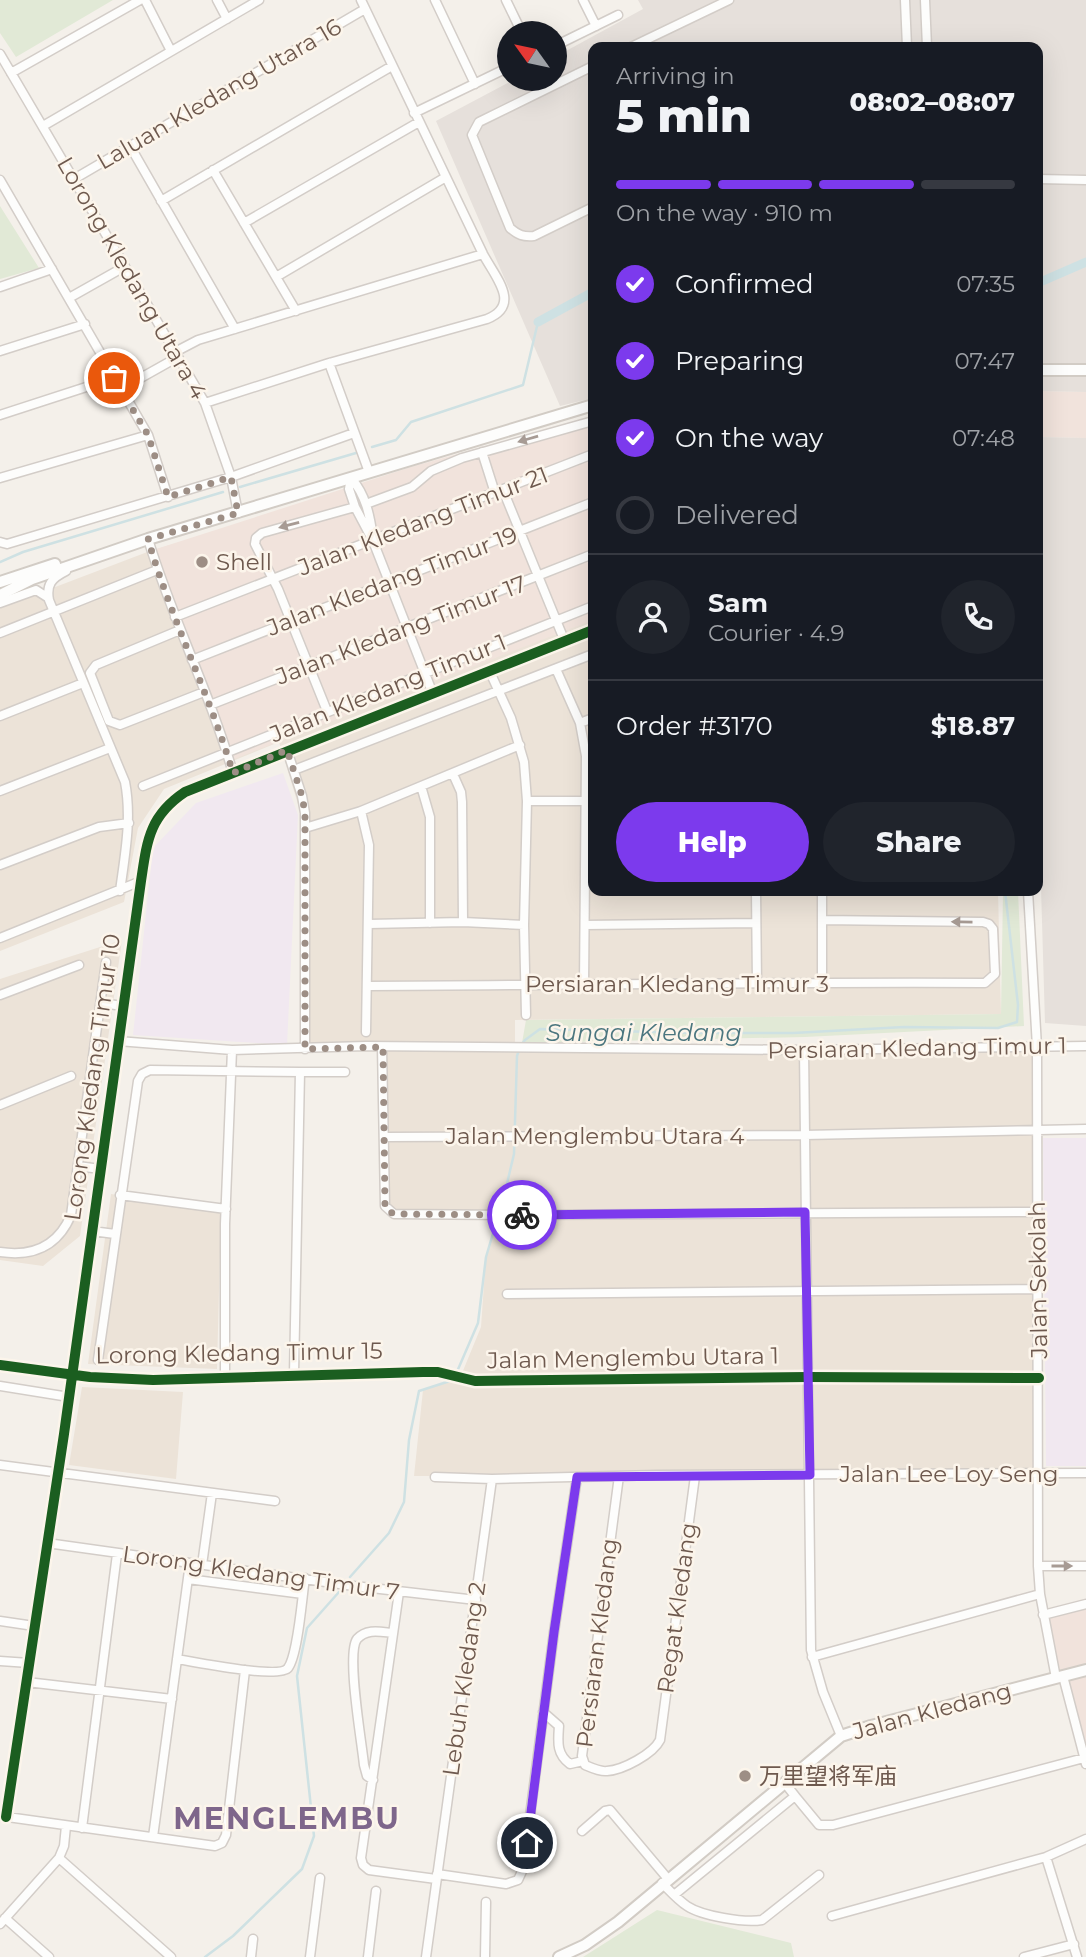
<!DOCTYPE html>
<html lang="en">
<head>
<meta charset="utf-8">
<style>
	:root { --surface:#171b24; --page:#20242c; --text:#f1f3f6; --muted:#9ea1a6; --line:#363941; --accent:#7c3aed }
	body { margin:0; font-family:Montserrat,"Noto Sans SC",sans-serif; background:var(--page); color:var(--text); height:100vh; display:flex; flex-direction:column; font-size:26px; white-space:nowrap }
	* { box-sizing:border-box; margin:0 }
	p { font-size:23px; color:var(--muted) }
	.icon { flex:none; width:38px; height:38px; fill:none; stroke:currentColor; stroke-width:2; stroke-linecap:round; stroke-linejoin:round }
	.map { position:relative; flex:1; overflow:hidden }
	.details { position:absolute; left:588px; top:42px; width:455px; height:854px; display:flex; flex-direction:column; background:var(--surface); border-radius:14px; box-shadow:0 7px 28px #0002 }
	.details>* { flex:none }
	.needle { width:46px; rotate:303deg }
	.tools { position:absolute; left:497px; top:21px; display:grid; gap:14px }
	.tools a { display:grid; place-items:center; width:70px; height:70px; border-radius:50%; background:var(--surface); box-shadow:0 7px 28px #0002; font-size:35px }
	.pin { position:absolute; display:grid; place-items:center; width:60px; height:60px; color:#fff; margin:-30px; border:4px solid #fff; border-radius:50%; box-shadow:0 2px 7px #0007 }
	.courier { position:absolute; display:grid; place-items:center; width:70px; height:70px; margin:-35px; border:5px solid #7c3aed; border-radius:50%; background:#fff; color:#222; box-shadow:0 2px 9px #0007 }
	.head em { font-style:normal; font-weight:800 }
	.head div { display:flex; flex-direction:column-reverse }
	.head { display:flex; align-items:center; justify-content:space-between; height:119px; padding:0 28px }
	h1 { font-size:46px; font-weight:800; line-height:52px }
	.bar { display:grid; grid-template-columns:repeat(4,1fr); gap:10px 7px; align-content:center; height:84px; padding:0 28px }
	.bar i { height:9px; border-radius:5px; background:var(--line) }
	.bar .selected { background:var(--accent) }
	.bar p { grid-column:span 4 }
	.line { display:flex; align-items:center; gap:18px; padding:0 28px; border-top:2px solid var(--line) }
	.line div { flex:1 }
	.round { display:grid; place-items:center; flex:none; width:74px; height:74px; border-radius:37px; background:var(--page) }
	ol { padding:0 28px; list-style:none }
	li { display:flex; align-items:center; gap:21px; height:77px }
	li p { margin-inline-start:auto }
	li .icon { padding:7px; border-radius:50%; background:var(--accent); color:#fff; stroke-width:4 }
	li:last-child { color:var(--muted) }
	li i { width:38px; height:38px; border:4px solid var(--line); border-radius:50% }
	.primary-button { display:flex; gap:14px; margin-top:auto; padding:14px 28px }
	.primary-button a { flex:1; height:80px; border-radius:42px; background:var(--accent); color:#fff; font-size:28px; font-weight:800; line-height:80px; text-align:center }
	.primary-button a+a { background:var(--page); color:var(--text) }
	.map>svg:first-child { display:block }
</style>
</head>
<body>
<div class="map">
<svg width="1086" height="1957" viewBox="0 0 1086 1957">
	<rect width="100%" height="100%" fill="#f4f0ea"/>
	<!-- residential -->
	<path fill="#ece3d8" d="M593,418v473h405l3,123 -486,6v23l-122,4 644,1v426l-623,2 9,-86 37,-12 21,-51 5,-71 14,-40 -115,-4 -2,-165 -80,6 -2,-239 -22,-72 -115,47 -26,39 -14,74 -124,49v-343l150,-57z
		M122,940l-42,296 -37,30 -43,-6v-281z
		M111,1194l110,18 -4,157 -129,-5z
		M82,1387l101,5 -7,87 -107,-14z"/>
	<!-- commercial -->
	<path fill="#f1e3dc" d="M1038,391l48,1v46l-48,-1z
		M593,416v204l-364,141 -79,-210 261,-84z
		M1086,1605v157l-41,-146z"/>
	<!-- industrial -->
	<path fill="#e6e0db" d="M638,0h448v392l-48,-1v-344h-445v351l-33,8 -124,-285 79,-42h40v-22l88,-48z
		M1038,437l48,1v588l-41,-3 -7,-237z"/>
	<!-- education -->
	<path fill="#f1e8f0" d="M283,773l15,42 -11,230 -154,-10 20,-187 43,-45z
		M1043,1138h43v328h-40z"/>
	<!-- green -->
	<path fill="#e1e9d6" d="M0,0h113l-97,57 -16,-24z
		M0,206l39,62 -39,11z
		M1003,891h15l6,135 -219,11 -283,6 4,-23 475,-6z
		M657,1910l134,33 3,14h-211z"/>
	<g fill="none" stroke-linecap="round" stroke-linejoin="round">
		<!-- stream -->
		<path stroke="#cee1e3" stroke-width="2.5" d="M372,447l24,-7 15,-18 112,-37 15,-63
			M240,487l116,-34
			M0,562l23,-10 200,-60
			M522,1044l3,-4 15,-11 152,4h101l111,-6 94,1 19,-6 1,-17 -13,-114
			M456,1374l22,-51 8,-66 18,-61 10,-42 3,-98 2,-6
			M350,1577l39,-44 15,-31 5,-62 10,-49 34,-11
			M205,1957l28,-21 69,-67 12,-33 -17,-160 10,-48 32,-36"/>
		<!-- canal -->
		<path stroke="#cee1e3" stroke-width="9" d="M1038,283l48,-21
			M538,322l55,-30"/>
		<defs>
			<path id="street" d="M145,0l26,51
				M217,0l10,19
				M435,0l40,84
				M506,0l16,33
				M583,0l13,26
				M905,0l2,47
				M925,0l2,47
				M555,46l63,-31
				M631,47l98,-47
				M0,54l205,349 26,74 7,36
				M593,66l-114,56 -7,13 38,93c8,7 13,9 24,8l59,-29
				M11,73l129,-73
				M414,113l95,-46
				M43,126l216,-126
				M130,146l105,183
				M213,170l83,141
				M74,179l291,-170
				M1038,179l48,1
				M0,180l148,255 20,62
				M161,201l231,-135
				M244,223l175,-101
				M276,277l170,-100
				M0,287l52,-18
				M69,298l55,-31
				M0,351l85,-27
				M175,352l23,-12 285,-86
				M329,363l40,109
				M121,389l57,-32
				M205,403l124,-40 158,-44c35,-14 8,-42 -4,-65l-122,-254
				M0,415l114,-37
				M482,452l13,41
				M0,478l148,-43
				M351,478l-2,11 6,18 18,34 60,153
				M351,478c15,17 19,38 22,60
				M503,490l62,152
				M366,504l46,-17 19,-16 31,-13 131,-37
				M148,539c24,79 62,154 85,234
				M0,542l7,2 224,-67 123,-44
				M66,571c-14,7 -20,13 -17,29l76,182c7,36 0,72 -5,109
				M0,603l36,-13 11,7
				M175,617l418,-163
				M180,630l-84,35 -6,8 19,48 11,4 84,-33
				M0,633l157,-63
				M192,660l401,-158
				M556,669l24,54 6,33 -2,229
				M490,672l21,46 13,44 3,39 -3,124 2,90
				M210,705l383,-151
				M327,711l-49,-122 -23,-45 1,-6 6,-5 93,-26
				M0,716l83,-33
				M580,723l13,-5
				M287,750l15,46 3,17v236
				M294,770l299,-116
				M453,774l8,18 1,10 1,120
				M143,786l450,-180
				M421,786l9,31v106
				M0,791l110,-43
				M527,801h66
				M361,811l8,34 -3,187
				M305,828l56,-17 159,-66
				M0,865l99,-38 30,-4
				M756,891l1,93
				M822,891v91
				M1028,891l9,156 1,519 2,28 16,84
				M369,924l94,-2 61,3
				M585,925l171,-2
				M0,938l141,-57
				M368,986c206,-1 412,-4 617,-3l10,-9 -2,-45 -4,-5 -6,-2 -161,-2
				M0,995l79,-30
				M101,1003l22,3
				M118,1041l114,9 134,-4 438,4 282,-4
				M382,1047l3,159 9,8 120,1 523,-3
				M804,1050l7,600 12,42 18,44
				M300,1072h45
				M0,1105l71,-29
				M385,1137l420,-2 281,-6
				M78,1166l22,3
				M120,1195l106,14
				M92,1231l23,3
				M0,1252c33,5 58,-6 71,-37l35,-253
				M507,1294l531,-5
				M98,1360l40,-279 4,-7 8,-4 150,2 -6,302
				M0,1365l90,12 63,3 270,-8h15l37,9 333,-4 231,1
				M225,1378v-154l7,-174
				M0,1386l69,11
				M0,1465l275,36
				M619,1476l-37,280 3,9c7,3 15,7 22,6 16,-1 46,-17 53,-31l35,-264
				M435,1477l57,2 165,-4 429,-2
				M47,1543l307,43 122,14
				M202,1565l10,-72
				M1038,1566h48
				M188,1579l115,15
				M399,1592l-38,266 2,7 6,5 67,9
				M1043,1615l43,-11
				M0,1621l34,5
				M812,1657l228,-63
				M177,1659c17,3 102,20 111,9 10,-13 14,-71 17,-90
				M0,1661l29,2
				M1063,1676l23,88
				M27,1682l145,17
				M543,1712l16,14c-1,15 -3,28 11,38l13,-3
				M373,1780l-6,-4 -3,-11c-2,-22 -18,-111 -7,-126 10,-11 24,-7 36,-6
				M795,1796l24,29h14l251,-67
				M0,1816l215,30 7,-3 4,-8 19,-165
				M6,1817l58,-383 77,-553c6,-40 8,-65 44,-89l408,-162
				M82,1828l35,-274
				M582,1831l23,-20 5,-1 58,69
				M153,1837l37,-274
				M1046,1857l31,100
				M59,1858l112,99
				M437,1874l69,10 12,-4 5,-11 31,-237 23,-155
				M662,1883c8,8 16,17 25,23 15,10 57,17 75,14l57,-45
				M674,1895l121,-99 -11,-14
				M832,1916l214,-59 40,-18
				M5,1918l44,39
				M0,1924l59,-66 5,-12 2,-20
				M251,1957l2,-18
				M310,1957l10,-79
				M368,1957l8,-66
				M426,1957l66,-478
				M485,1957l1,-55
				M1024,1957l50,-13"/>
			<path id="secondary" d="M1038,370h48
				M0,582l55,-18
				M0,595l32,-16 116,-40 445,-134
				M559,1957l26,-12 33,-23 223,-186 30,-10 215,-56"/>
		</defs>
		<!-- street casing -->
		<use href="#street" stroke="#d3cdc8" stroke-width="11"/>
		<!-- secondary casing -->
		<use href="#secondary" stroke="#d2ccc5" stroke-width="14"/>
		<!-- street -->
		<use href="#street" stroke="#fdfdfc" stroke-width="8"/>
		<!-- secondary -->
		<use href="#secondary" stroke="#fdfdfc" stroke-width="10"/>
		<defs>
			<path id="cycleway" d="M0,1365l90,12 63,3 270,-8h15l37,9 333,-4 231,1
				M6,1817l58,-383 77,-553c6,-40 8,-65 44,-89l408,-162"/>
		</defs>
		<!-- cycleway casing -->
		<use href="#cycleway" stroke="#fcf5eb" stroke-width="15"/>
		<!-- cycleway -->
		<use href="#cycleway" stroke="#1b5e20" stroke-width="10"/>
	</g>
	<!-- one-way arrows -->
	<defs><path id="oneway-solid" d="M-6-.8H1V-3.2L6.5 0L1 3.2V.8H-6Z" transform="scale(1.75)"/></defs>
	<g fill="#a79b94">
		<use href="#oneway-solid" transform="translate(528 439) rotate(164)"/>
		<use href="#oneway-solid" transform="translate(289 525) rotate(165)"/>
		<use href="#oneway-solid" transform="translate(962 922) rotate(-179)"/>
		<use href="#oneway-solid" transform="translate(1062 1566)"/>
	</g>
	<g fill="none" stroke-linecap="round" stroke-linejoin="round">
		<!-- done -->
		<path stroke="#9d8e85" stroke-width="7" stroke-dasharray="0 12.6" d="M114,378l34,57 20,62 63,-20 7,36 -90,26c23,80 61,154 85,234l54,-23 15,46 3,17v236l78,-2 2,159 3,5 6,3 128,1"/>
		<!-- route -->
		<path stroke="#7c3aed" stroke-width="9" d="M522,1215l283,-3 5,263 -233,2 -23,155 -27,211"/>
	</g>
	<!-- markers -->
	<g fill="#9d8e85" stroke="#fcf5eb" stroke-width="2.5">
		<circle cx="202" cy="562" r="7"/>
		<circle cx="745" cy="1776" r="7"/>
	</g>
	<g text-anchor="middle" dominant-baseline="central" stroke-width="5" stroke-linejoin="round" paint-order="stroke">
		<!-- street labels -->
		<g font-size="23" fill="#6e594e" stroke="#fcf5eb">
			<text transform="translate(219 94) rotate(-30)">Laluan Kledang Utara 16</text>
			<text transform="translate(132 278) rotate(60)">Lorong Kledang Utara 4</text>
			<text transform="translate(423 521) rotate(-21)">Jalan Kledang Timur 21</text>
			<text transform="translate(392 581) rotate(-21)">Jalan Kledang Timur 19</text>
			<text transform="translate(401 630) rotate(-21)">Jalan Kledang Timur 17</text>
			<text transform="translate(388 688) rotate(-22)">Jalan Kledang Timur 1</text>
			<text x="677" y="984">Persiaran Kledang Timur 3</text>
			<text transform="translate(917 1048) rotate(-1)">Persiaran Kledang Timur 1</text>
			<text transform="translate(92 1077) rotate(-82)">Lorong Kledang Timur 10</text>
			<text x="595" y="1136">Jalan Menglembu Utara 4</text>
			<text transform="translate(1038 1280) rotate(-91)">Jalan Sekolah</text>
			<text transform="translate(239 1353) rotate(-1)">Lorong Kledang Timur 15</text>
			<text transform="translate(633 1358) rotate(-1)">Jalan Menglembu Utara 1</text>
			<text x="949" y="1474">Jalan Lee Loy Seng</text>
			<text transform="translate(261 1573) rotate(8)">Lorong Kledang Timur 7</text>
			<text transform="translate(677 1608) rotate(-82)">Regat Kledang</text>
			<text transform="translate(597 1643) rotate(-83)">Persiaran Kledang</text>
			<text transform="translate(464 1679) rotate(-82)">Lebuh Kledang 2</text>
			<text transform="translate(932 1711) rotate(-15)">Jalan Kledang</text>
		</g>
		<!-- poi labels -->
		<g font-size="23" fill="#6e594e" stroke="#fcf5eb" text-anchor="start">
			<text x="216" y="562">Shell</text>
			<text x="759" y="1776">万里望将军庙</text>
		</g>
		<!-- water labels -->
		<g font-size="24" font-style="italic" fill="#4b767f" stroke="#fcf5eb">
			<text x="644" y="1032">Sungai Kledang</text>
		</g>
		<!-- district labels -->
		<g font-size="30" font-weight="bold" letter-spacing="2" fill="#7e668b" stroke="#fcf5eb">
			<text x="287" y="1818">MENGLEMBU</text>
		</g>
	</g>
</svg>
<div class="tools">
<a><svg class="needle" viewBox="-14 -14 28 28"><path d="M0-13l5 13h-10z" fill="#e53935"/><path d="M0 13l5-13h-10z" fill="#9ea1a6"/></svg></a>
</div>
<div class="pin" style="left:114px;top:378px;background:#ea580c"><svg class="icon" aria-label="bag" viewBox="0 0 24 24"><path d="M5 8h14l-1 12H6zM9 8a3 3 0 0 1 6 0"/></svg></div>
<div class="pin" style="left:527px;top:1843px;background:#1f2937"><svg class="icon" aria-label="home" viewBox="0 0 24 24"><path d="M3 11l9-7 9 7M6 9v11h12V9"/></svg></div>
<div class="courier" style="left:522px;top:1215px"><svg class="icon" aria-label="bike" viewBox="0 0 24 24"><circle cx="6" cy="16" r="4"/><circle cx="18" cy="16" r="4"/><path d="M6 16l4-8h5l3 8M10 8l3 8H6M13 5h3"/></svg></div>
<section class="details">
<div class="head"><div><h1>5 min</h1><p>Arriving in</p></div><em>08:02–08:07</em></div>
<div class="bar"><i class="selected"></i><i class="selected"></i><i class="selected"></i><i></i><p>On the way · 910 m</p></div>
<ol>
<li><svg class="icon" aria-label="check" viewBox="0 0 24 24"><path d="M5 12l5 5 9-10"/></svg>Confirmed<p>07:35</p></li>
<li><svg class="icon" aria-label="check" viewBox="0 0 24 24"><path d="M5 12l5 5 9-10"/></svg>Preparing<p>07:47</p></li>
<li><svg class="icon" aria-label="check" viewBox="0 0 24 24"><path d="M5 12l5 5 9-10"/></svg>On the way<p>07:48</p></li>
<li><i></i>Delivered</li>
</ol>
<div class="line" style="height:126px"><a class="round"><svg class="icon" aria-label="person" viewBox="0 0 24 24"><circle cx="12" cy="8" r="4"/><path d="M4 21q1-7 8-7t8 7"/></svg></a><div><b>Sam</b><p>Courier · 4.9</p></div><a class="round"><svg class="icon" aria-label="phone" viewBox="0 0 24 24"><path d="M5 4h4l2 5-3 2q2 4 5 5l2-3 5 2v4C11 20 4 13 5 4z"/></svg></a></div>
<div class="line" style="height:91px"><div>Order #3170</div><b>$18.87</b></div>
<div class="primary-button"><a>Help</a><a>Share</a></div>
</section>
</div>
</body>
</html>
